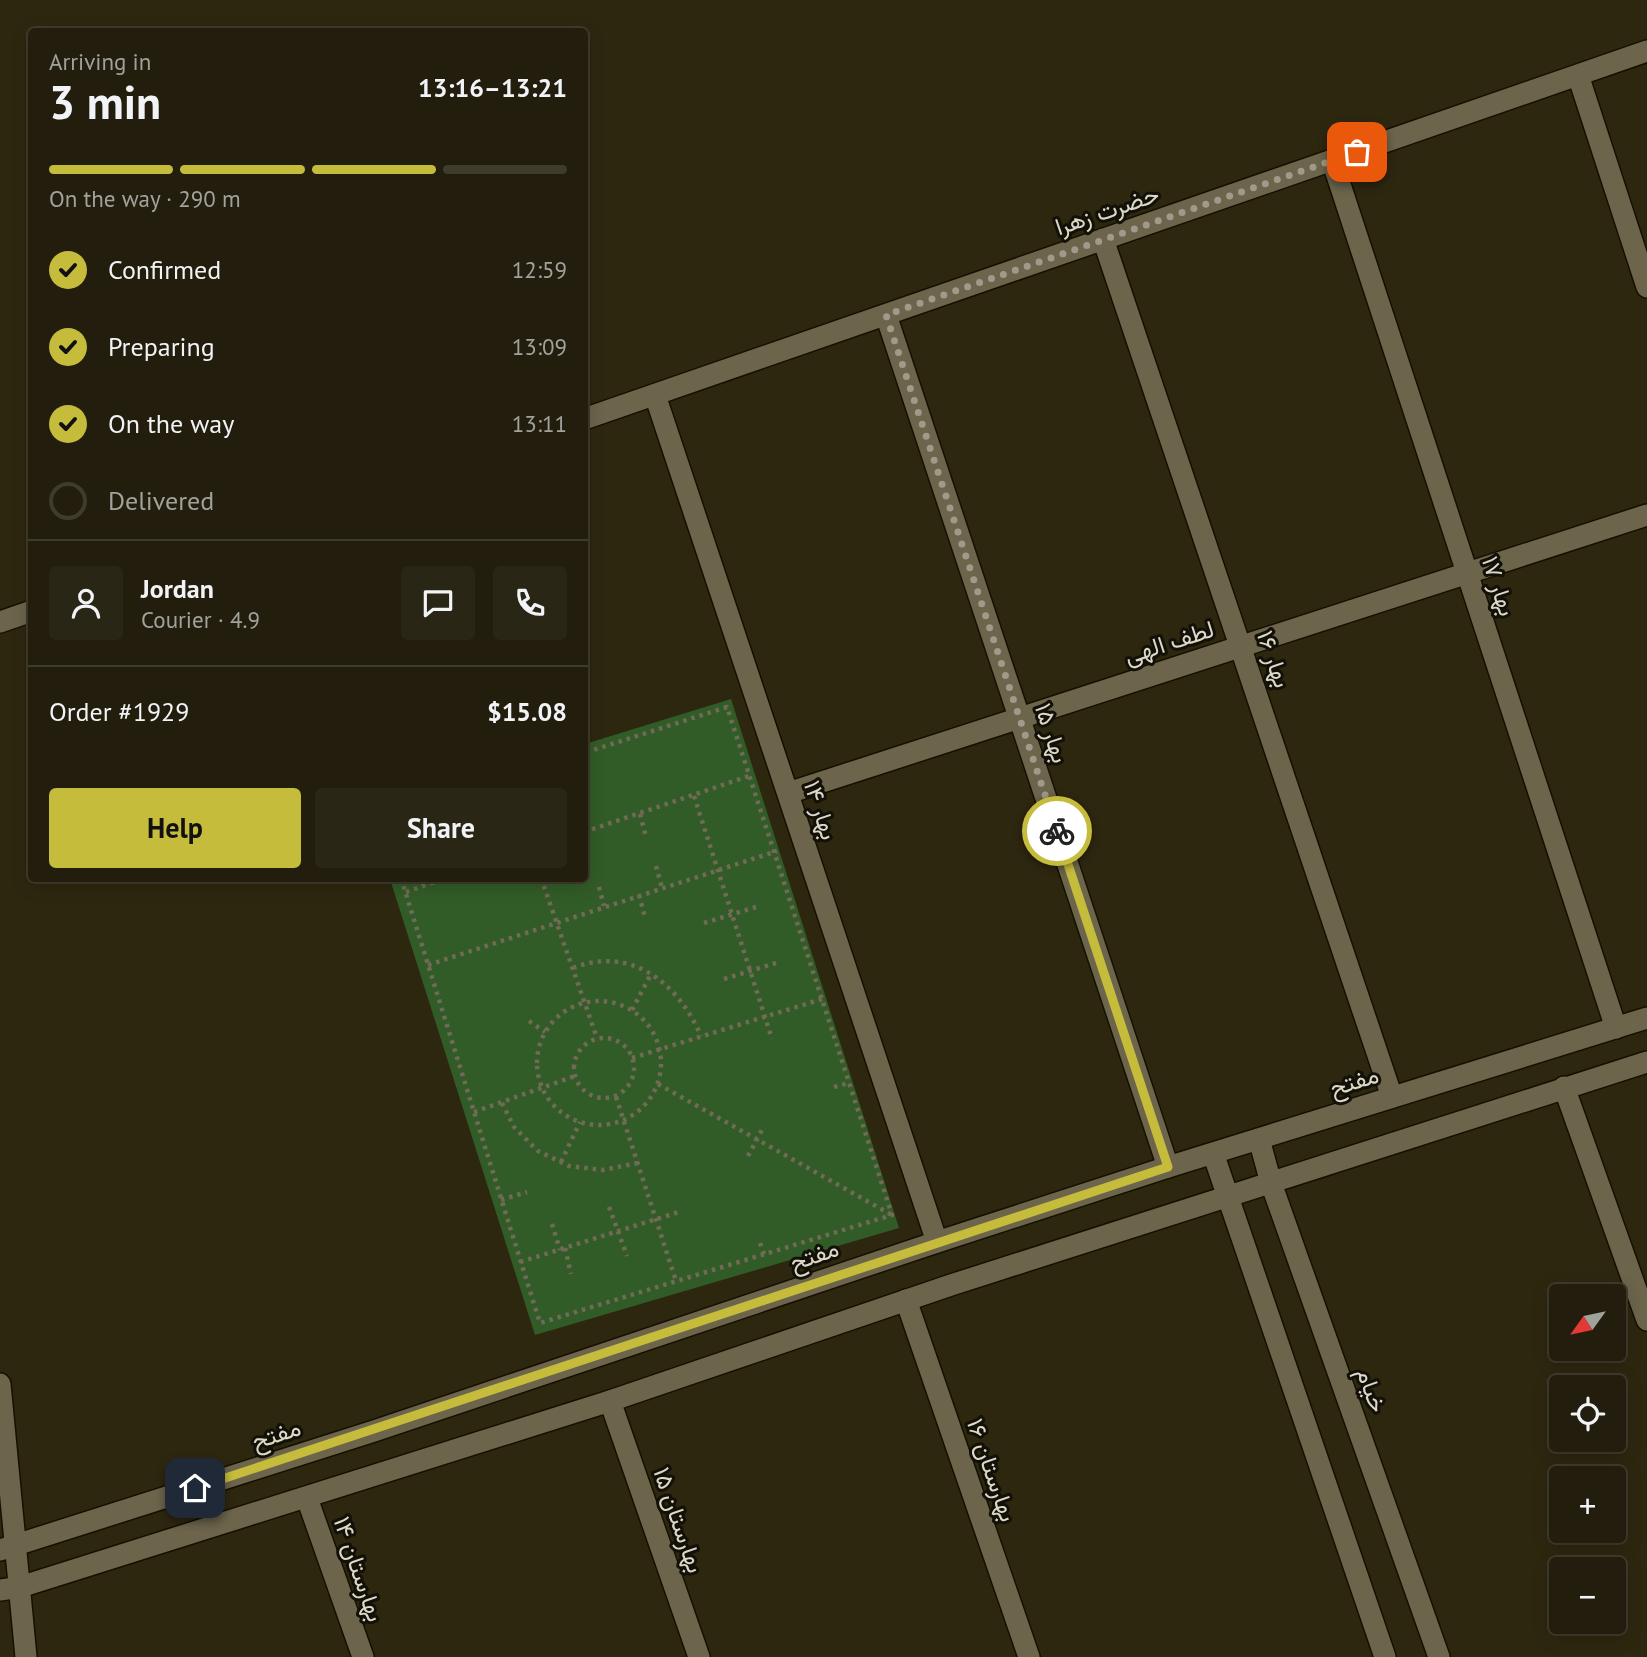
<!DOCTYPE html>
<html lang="en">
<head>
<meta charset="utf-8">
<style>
	:root { --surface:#221d0c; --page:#2a2615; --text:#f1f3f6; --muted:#a2a29d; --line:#3f3b2d; --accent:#c6bc3c }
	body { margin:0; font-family:"PT Sans",Vazirmatn,sans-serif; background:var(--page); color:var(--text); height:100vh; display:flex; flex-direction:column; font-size:26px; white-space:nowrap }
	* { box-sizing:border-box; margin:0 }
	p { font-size:23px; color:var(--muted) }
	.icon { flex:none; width:38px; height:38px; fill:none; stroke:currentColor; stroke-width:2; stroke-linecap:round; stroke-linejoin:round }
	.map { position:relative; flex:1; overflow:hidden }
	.details { position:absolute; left:28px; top:28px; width:560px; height:854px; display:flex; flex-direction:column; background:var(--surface); border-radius:7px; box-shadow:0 4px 18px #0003,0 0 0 2px var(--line) }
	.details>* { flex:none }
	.needle { width:46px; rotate:237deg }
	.tools { position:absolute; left:1549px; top:1284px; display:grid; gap:14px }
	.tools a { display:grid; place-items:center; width:77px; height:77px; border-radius:7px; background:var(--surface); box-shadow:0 4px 18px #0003,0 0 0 2px var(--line); font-size:35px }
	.pin { position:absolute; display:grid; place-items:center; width:60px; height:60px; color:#fff; margin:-30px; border-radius:14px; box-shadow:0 4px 10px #0006 }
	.courier { position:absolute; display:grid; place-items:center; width:70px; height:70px; margin:-35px; border:5px solid #c6bc3c; border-radius:50%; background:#fff; color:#222; box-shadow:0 2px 9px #0007 }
	.overview em { font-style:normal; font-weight:600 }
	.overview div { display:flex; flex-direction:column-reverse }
	.overview { display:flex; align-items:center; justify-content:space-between; height:119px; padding:0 21px }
	h1 { font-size:46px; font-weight:600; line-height:52px }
	.bar { display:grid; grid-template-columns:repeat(4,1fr); gap:10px 7px; align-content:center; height:84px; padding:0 21px }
	.bar i { height:9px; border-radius:5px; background:var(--line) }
	.bar .active { background:var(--accent) }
	.bar p { grid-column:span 4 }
	.line { display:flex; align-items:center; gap:18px; padding:0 21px; border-top:2px solid var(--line) }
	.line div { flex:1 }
	.round { display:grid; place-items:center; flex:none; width:74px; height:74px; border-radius:7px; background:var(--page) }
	ol { padding:0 21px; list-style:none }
	li { display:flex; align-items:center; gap:21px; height:77px }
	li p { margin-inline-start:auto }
	li .icon { padding:7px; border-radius:50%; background:var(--accent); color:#111; stroke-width:4 }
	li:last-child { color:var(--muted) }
	li i { width:38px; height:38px; border:4px solid var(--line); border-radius:50% }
	.action { display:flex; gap:14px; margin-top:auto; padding:14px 21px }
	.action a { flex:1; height:80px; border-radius:7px; background:var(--accent); color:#111; font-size:28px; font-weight:600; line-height:80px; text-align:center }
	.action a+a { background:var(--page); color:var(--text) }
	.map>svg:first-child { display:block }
</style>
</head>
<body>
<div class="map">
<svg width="1647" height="1657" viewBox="0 0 1647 1657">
	<rect width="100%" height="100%" fill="#2e2710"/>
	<!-- green -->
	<path fill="#325c27" d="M731,699l168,529 -364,107 -145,-456 194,-1 1,-134z"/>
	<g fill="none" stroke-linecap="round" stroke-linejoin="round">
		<defs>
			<path id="street" d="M1578,75l69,212
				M1332,160l284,868
				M1103,239l289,858
				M886,315l282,852
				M655,395l282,847
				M584,419l1063,-368
				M0,622l32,-11
				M788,793l859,-278
				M1564,1087l83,233
				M906,1300l123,357
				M610,1401l89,256
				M307,1498l56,159"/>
			<path id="secondary" d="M1259,1139l12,44 168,474
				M1213,1153l172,504
				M0,1384l26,273
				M0,1550l374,-119 563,-189 231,-75 479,-149
				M0,1590l20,-3 590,-186 341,-116 696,-223"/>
		</defs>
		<!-- street casing -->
		<use href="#street" stroke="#161000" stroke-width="24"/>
		<!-- secondary casing -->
		<use href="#secondary" stroke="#161000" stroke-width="24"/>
		<!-- path -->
		<path stroke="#706a56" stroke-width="4.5" stroke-dasharray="3.5 5" stroke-linecap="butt" d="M694,796l78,243
			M640,814l6,23
			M584,832l165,-56
			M584,838l5,16
			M656,866l6,22
			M401,878l139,445 352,-108 -165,-508 -143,46
			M541,878l56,160
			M599,887l5,19
			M406,892l40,-14
			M639,895l6,22
			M704,923l52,-16
			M428,965l349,-114
			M573,968c58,-23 105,15 128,68
			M724,979l52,-16
			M537 1063a62 62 0 1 1 124 0a62 62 0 1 1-124 0Z
			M632,1010l19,-36
			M529,1021l16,11
			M574 1068a30 30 0 1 1 60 0a30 30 0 1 1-60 0Z
			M632,1058l190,-59
			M658,1084l234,131
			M834,1087l15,-4
			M616,1097l60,184
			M502,1103l12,24 24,24 31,15 34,4 35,-7
			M474,1112l101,-36
			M748,1156l15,-28
			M561,1162l19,-40
			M501,1200l26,-8
			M609,1207l18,49
			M552,1224l8,26
			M760,1243l4,11
			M565,1248l6,26
			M520,1262l162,-51"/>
		<!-- street -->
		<use href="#street" stroke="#6c654c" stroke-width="21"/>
		<!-- secondary -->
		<use href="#secondary" stroke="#6c654c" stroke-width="21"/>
	</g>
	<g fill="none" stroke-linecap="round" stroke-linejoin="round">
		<!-- done -->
		<path stroke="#9f9a89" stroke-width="7" stroke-dasharray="0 12.6" d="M1057,831l-171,-516 471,-163"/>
		<!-- route -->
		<path stroke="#c6bc3c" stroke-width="9" d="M195,1488l973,-321 -111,-336"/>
	</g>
	<g text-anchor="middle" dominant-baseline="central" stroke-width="6" stroke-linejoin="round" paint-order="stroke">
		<!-- street labels -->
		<g font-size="24" fill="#dcd8ca" stroke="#131007">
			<text transform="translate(1107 210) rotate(-19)">حضرت زهرا</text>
			<text transform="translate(1499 586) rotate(72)">بهار ۱۷</text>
			<text transform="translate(1169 642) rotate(-18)">لطف الهی</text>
			<text transform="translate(1274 659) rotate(71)">بهار ۱۶</text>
			<text transform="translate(1052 733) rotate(72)">بهار ۱۵</text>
			<text transform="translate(821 810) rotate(72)">بهار ۱۴</text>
			<text transform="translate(1354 1081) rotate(-17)">مفتح</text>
			<text transform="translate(814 1255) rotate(-19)">مفتح</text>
			<text transform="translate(1372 1390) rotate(70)">خیام</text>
			<text transform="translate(276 1434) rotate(-18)">مفتح</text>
			<text transform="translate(992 1470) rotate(71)">بهارستان ۱۶</text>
			<text transform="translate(679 1520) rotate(71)">بهارستان ۱۵</text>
			<text transform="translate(359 1569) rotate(71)">بهارستان ۱۴</text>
		</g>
	</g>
</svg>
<div class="tools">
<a><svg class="needle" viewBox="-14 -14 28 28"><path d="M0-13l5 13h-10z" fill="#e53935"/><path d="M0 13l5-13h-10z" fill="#a2a29d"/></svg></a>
<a><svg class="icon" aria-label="locate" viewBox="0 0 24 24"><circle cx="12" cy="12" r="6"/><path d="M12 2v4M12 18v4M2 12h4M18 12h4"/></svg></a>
<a>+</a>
<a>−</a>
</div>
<div class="pin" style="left:1357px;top:152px;background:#ea580c"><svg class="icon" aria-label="bag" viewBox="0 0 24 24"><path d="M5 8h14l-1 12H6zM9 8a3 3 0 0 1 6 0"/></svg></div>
<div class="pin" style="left:195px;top:1488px;background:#1f2937"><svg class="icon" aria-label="home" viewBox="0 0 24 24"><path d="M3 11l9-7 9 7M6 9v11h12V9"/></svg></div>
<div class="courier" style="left:1057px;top:831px"><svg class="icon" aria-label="bike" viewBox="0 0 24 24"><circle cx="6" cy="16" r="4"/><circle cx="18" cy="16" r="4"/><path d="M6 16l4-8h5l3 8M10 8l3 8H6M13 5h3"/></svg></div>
<section class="details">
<div class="overview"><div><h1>3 min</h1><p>Arriving in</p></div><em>13:16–13:21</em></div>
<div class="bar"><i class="active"></i><i class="active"></i><i class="active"></i><i></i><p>On the way · 290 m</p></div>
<ol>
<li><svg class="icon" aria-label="check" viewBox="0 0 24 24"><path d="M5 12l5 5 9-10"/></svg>Confirmed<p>12:59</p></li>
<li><svg class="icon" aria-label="check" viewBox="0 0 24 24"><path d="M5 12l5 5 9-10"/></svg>Preparing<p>13:09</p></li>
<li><svg class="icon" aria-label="check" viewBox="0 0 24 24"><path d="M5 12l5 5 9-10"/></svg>On the way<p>13:11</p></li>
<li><i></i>Delivered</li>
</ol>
<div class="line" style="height:126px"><a class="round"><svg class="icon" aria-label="person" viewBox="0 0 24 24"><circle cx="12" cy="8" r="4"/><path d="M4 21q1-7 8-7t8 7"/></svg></a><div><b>Jordan</b><p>Courier · 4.9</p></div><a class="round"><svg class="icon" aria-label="chat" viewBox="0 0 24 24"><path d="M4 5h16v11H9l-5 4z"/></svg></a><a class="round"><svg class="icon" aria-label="phone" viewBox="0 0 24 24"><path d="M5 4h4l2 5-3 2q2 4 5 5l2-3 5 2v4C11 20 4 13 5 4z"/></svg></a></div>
<div class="line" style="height:91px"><div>Order #1929</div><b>$15.08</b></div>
<div class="action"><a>Help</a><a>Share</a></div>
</section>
</div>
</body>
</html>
